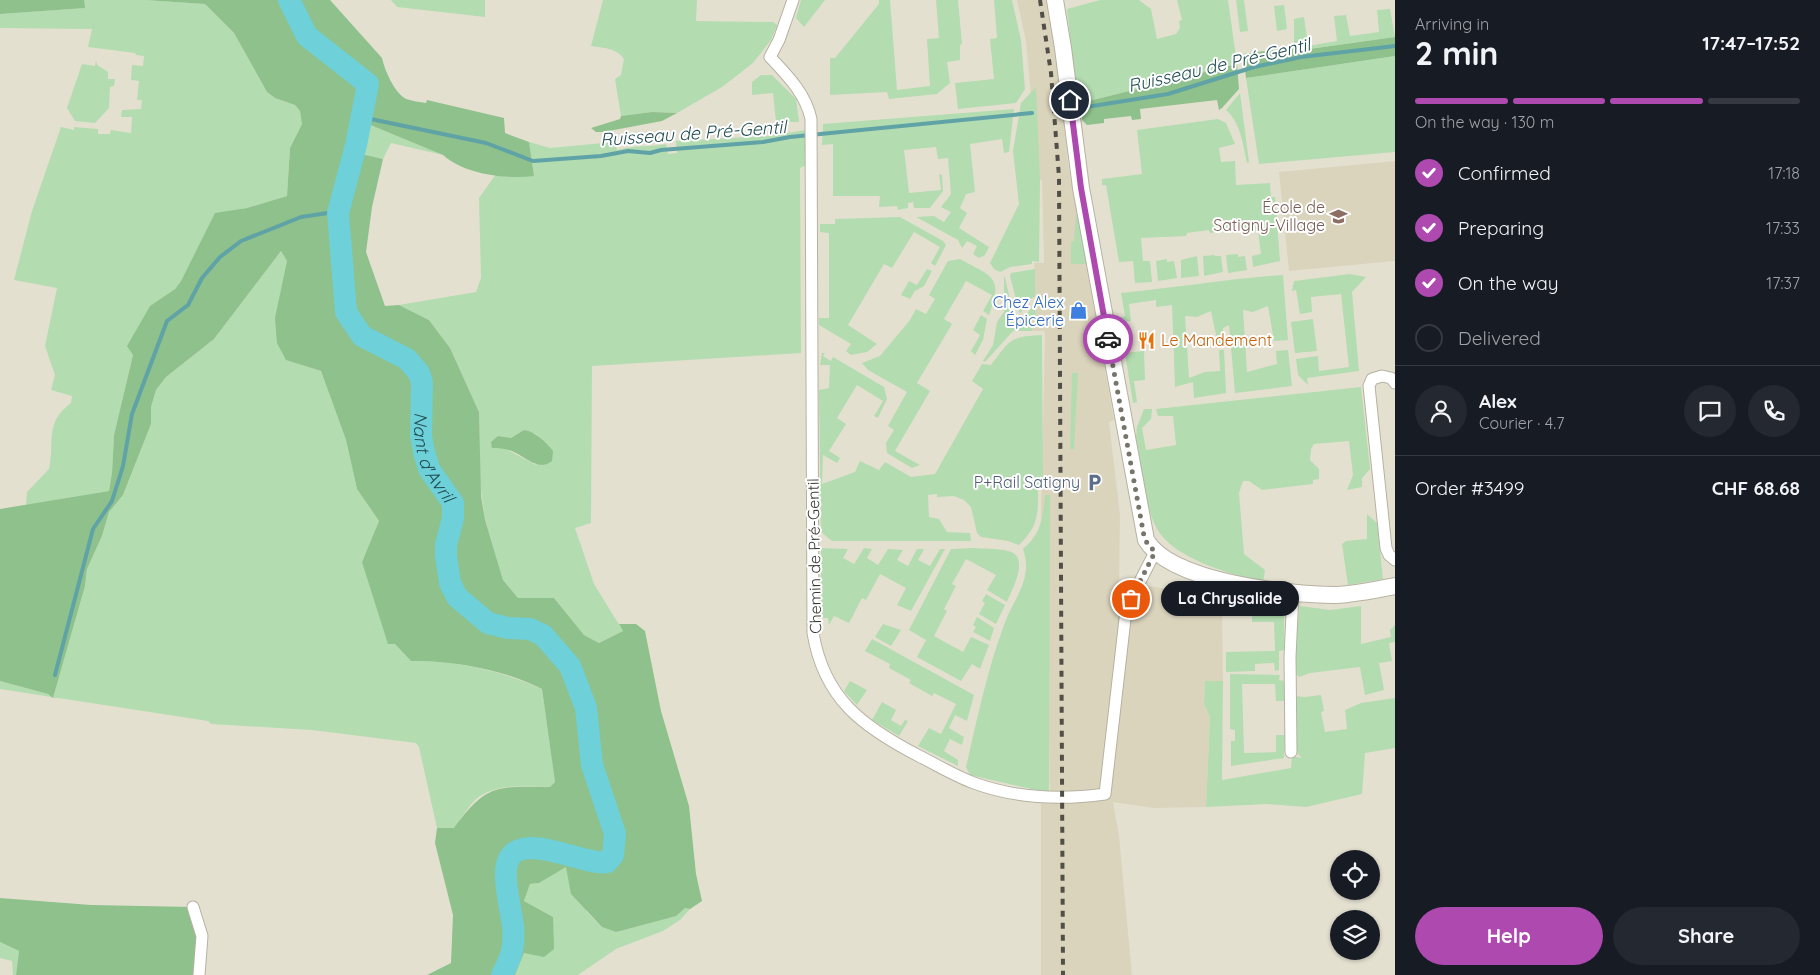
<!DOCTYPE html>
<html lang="en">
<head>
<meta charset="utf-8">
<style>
	:root { --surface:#171b24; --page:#242831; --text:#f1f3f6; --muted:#9ea1a6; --line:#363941; --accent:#ae49af }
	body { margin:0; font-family:Quicksand,sans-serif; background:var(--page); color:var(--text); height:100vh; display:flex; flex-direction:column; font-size:19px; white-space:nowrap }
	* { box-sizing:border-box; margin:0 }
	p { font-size:16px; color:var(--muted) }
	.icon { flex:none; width:28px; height:28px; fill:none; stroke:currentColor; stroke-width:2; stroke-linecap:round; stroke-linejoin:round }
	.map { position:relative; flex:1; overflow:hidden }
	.drawer { display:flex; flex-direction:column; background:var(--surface); width:425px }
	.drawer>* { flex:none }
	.fabs { position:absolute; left:1330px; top:850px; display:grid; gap:10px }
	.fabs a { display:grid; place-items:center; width:50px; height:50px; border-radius:50%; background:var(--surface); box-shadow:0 1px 4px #0004; font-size:25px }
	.pin { position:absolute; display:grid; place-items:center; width:42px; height:42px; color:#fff; margin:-21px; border:2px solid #fff; border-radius:50%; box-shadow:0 1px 5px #0007 }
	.courier { position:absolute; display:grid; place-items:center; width:50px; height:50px; margin:-25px; border:4px solid #ae49af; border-radius:50%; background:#fff; color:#222; box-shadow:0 1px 6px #0007 }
	.bubble { position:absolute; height:35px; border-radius:18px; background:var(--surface); box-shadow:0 1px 4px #0004; font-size:16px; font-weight:700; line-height:35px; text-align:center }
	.overview em { font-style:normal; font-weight:700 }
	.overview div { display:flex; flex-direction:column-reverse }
	.overview { display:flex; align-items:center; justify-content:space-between; height:85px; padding:0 20px }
	h1 { font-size:32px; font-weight:700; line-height:38px }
	.bar { display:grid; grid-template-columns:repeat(4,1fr); gap:8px 5px; align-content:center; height:60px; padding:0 20px }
	.bar i { height:6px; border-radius:4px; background:var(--line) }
	.bar .selected { background:var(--accent) }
	.bar p { grid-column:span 4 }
	.line { display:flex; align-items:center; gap:12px; padding:0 20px; border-top:1px solid var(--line) }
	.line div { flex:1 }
	.round { display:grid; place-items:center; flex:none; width:52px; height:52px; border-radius:26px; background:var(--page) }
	ol { padding:0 20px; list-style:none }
	li { display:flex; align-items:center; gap:15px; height:55px }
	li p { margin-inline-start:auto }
	li .icon { padding:5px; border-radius:50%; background:var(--accent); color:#fff; stroke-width:4 }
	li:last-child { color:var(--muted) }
	li i { width:28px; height:28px; border:2px solid var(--line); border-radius:50% }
	.cta { display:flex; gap:10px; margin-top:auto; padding:10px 20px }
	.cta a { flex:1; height:58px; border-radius:30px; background:var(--accent); color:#fff; font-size:20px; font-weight:700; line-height:58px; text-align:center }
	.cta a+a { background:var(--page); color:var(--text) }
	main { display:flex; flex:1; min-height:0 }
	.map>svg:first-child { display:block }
</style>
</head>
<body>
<main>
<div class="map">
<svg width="1395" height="975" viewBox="0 0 1395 975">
	<rect width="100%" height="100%" fill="#e4e0d0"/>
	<!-- built -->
	<path fill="#dbd4bd" d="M1017,0h30l12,72 9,92 46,256 -5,2 11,93 -1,82 31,-11 72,14 1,81h-18l-1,23 6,13 -4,90 -53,1 -40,-6 6,33 13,140h-91v-172l9,1 -3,-240 -7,-6 5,-223 -1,-4h-12v-14l4,-2 -2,-52h10l-2,-83 -11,-1 6,-12 -11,-126z
		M1395,161v100l-106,10 -10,-99z"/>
	<!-- green -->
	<path fill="#b3dcb0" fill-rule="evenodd" d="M84,0h61l60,4 29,29 33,59 8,6 20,7 5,6 2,13 -12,24 -3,48 -40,12 -32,6 -34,67 -6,8 -25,17 -22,39 5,10 -19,80 -2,38 -3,18 -83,14 1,-13 22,-23c6,-28 -5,-46 22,-66l1,-7 -21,-6 4,-15 -10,-29 12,-58 -43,-8 18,-69 29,-84 13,3v-3l24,2v5h12l1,-4 20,3 1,-16h-11l1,-7 19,-1 1,-9h-5l2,-19 -8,-1 1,-15 11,1 1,-10 -8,-1 -1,-2 -47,-6 4,-18 -92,-1v-14l84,-6z
		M391,0h94v17l-88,-10z
		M603,0h94l-1,21 77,1 4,3 -6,15 -18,23 -31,24 -45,26 -25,-1 -31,4 -6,-37 6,-4 3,-16c-7,-11 -21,-11 -33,-13z
		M801,0h24l-21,27 -8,-9z
		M879,0h11l7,90 33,-4 -3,-47 12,-1 -3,-38h22l4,44 -2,1v15l-13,2 3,21 -13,11 -48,5 -2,-7 -57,3v-37h5l44,-54z
		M994,0h18l9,40 4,49 -9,14 -58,6 -3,-26 39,-4 -4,-40 7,-1z
		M1100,0h39l12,9 6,30 19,-5 4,-6 -1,-7 3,-1 -5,-20h51l9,64 -156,39 -8,-36 -6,-58z
		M1236,0h8l4,31 -8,1z
		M1284,5l3,24 -10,2 -3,-25z
		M1390,9l5,28 -101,14v-32l10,-2 4,29 29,-5 -3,-25 12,-1 4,21 29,-4 -2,-22z
		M1395,56v96l-136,12 -13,-86z
		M96,60l1,5 11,7v7h7l-1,7 -4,1 -1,21 -14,15 -20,-2 -8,-13 15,-44 13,2z
		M761,75h11l24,24 3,23h-23l-3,-29 -21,2v-13z
		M1036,87l4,92 -1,83 -7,-1v3l-22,3 -10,5 -6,-3 -4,-6 29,-59 -6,-53 8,-48z
		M1240,93l9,69 -2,1c-4,-18 -6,-40 -21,-53z
		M1014,109l-5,43 -5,1 -2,-14 -32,5 5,48 -9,2 -6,14 7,5 -8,15 30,19 -4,8 -6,3 -6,-4 4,-8 -10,-5 -5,7 -4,-8 -42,-23 18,-1 10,6 7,-10 -10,-5 10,-13 -3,-36 -10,1 -2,-12 -32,3 5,43 32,-3 -2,-16 3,1 1,16 -13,17h-16l-1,-6 -5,1v5l-10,2 -1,-4 -18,1 1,-11h-47v-52l-11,1 1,-21z
		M1218,119l8,4 9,21 -16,4 2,14 14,-1 1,24 34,-2 1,14h4l5,64 -27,6 -1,-11 9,-2 -3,-23 -24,2v-3l-24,3 -1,-3 -22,3 -1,3 -45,2 2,23h7l2,21 -17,1 -2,-22 -14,1 -13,-77h-4v-6l40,-5 -5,-44z
		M368,124l75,31 -52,-12 -8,16 -25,-5z
		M806,130v35l-6,3 1,185 -209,13 -1,157 -16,5 19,56 29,47 -24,12 -15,-8 -30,-37h-36l-15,-18 -18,-60 -5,-37 -1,-71 -29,-64 -21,-28 -30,-15 77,-13 5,-14 -2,-80 17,-24 38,2 -5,-34 21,6 64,-6 3,8c17,-5 32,-3 49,-6l2,10 9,-1 -1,-12 93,-5zM524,430l12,4 14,13 -14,18 -30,-16 -8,-13 13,2z
		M1078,214l9,50h-16v-22l3,-1 2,-26z
		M900,217l43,24 3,4 -11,21 -4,-3 9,-16 -26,-15 -22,36 -8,-4 -36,61 29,19 -10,8 -16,3 -5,-4 5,-7 -32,-19v-7h10v-85l-9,-1v-8h15v-5z
		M281,251l6,10 -5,29 5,70 34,11 25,69 11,49 22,32 -17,41 33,82 16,17c43,-1 92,10 131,28l13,93 -5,5c-23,-1 -56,-4 -75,13 -8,8 -14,19 -21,28h-17l-18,-81 -3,-4 -104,-13 -101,-6 -3,-3 -208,-32v-8l48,13 5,4 32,-112 2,-17 15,-33 7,-24 14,-17 28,-71v-17l5,-17 10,-13 48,-38z
		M1238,254v3l7,-1 2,14 -19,3 -2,-18z
		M1214,255l1,1h6l2,16 -19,4 -1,-20z
		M1197,256l2,20 -18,2v-18z
		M960,259c32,18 44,17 29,56l-6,-4 9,-16 -26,-14 -22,38 8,5 -35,59 13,8 -35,60 25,14 -8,3 -25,-15 -1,-10 8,-13 -6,-4 19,-34 -39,-22 -6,-7 18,-7 30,-36 6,-11 10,5 9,-15 -6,-4 19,-34z
		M1167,259v3l7,-1 3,17 -19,3 -2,-20z
		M927,269l5,2 -8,15 -9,5 -5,8 -9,-4 8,-14 8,4z
		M1035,269v28l-5,2 -10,15 -10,-38 1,-3z
		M1350,274l16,3 -14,15 7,79 -52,7 1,7 -10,-10 -2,-16 22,-3 1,15 30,-4 -8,-73 -30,3 1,15 -12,2 -4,-24 -4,1 2,-10z
		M1283,275l5,65 -14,1 -6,-35 -15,6 -10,-2 4,62 30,-8 -1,-13 12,-1 4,36 -57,7 -6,-68 -6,3v17l-5,-1 -7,-33 -14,6 -12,-1 4,62 16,-6 15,-1 -1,-21h5l2,43 -32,5 -1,-16 -18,5 -3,-82 -16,2v-7l-27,4 2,17 -7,1 1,10 -3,1 -3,-15 6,-2 -4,-23c54,-5 107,-14 162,-18z
		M1004,277h1l10,46h9v-5l11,-15 1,12 -4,3v13h-19l-28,31 -2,-1 10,-16 4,-23 7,-10z
		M981,315l6,4 -4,21 -8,15 -4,-4 9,-16 -7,-5z
		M1313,319l4,32 -22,2 -4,-31z
		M1042,335l1,152 -5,1c0,27 1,37 -19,57l-11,-4 -27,-4 -4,-4 -6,-26 -7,-7 -10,-4 -17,1v-3l-9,1 1,22 10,2 8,13 23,1 1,8h-139l-11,-9 -2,-142 10,-2 1,-23h-10l2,-12h3l-2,3 8,5 2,-4 51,30 3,12 -9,19 -4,-2 9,-15 -26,-16 -20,33 9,6 -17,27 11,7 -3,5 -14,-8 -1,29 33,-12 5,-11 19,9 6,-8 26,15 24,-3 48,-85 -11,-8 10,-17 9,1c20,-26 18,-28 51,-30z
		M1144,351l1,29 -11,1 3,21 -4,1 -8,-50z
		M1072,373h6l-4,76h-4z
		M1361,387l9,82 -8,9v9l-15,3 6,-15 -4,-34 -35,3 -3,5 -1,11 9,9v10l-6,1v4l-51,6 -13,-9h-6l-4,12 5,61 21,16 -2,12c-32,-8 -91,-23 -107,-55 -13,-27 -14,-61 -20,-90l1,-10 7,-18h8l-1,10 -9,9 4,22 30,-5 -3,-29h-15l-2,-7z
		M1045,495h5l-1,298 -79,-18 -4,-8c11,-48 21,-96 38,-142 6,-17 17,-31 21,-49 2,-9 1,-18 -2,-27 18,-15 20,-31 22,-54z
		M1367,514l10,9 6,56 -35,6 -6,-41 4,-3 21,-2z
		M821,548l27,1 -5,9 11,6 10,-16 8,1 -5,9 11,7 10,-16 15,1 -6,10 11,6 9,-17h7l-6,11 12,6 10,-17h5l-34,62 -14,-6 9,-17 -26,-14 -14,26 -4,-2 -13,25 -15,-7 -5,9 -1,-7h-7z
		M973,548c11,1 24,0 35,3 23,5 4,38 -1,51l-20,-12 9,-15 -30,-16 -14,25 4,2 -12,23 3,2 -13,25 29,16 8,-15 18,8 -9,24 -8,-5 -11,17 -44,-24 9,-17 -17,-10 42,-81z
		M986,594l19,11 -9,19 -17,-10 6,-11 -3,-2z
		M1257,602l30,1v10l-30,-1z
		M1300,606l30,4 31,-4v38l30,-7 -1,-7 5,-5v17l-6,1 3,18 -13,2 5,27 -19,5 -5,-28 -50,6 -11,4 -4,-4v-34z
		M1284,615v35l-5,1v19l-4,1 -1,-8 -19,1v7l-29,1v-20l49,-1 -1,-29h-22v-6z
		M977,617l17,11 -4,13 -17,-9 3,-5 -3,-2z
		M883,624l18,6 -10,16 -16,-9z
		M872,639l102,56 -7,26 -12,-6 -6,13 15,9 -2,8 -12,-6 -6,12 14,9v6l-40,-20 11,-18 12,6 15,-30 -22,-11 -2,3 -23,-13 2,-3 -22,-12 1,-4 -25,-13z
		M1230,674l50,1 -1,5 6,1 -1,20h-8l-1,-17h-33l2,69 32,-1v-17h9l-1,23 -53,8v-25h4v-11l-5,-1z
		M850,681l17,9 -10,15 -13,-14z
		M1205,681h18l-1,99 69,-12 1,-12 10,2 -9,-9 1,-53 11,1 16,-2 3,16 -3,1 4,20 22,-3 -2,-19 16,-7 34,-5v50l-30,5 -3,41 -56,13 -39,-3 -61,3 4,-90 -6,-13z
		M882,702l14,8 -5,10 10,6 4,-6 3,1 -9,15 -27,-16z
		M567,866l20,46 15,15 14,5 69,-24 5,1 -10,11 -17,11 -47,18 -38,26h-63l9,-22 29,-36 -29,-16 6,-17 9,-1z
		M0,942l19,9 -3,24h-3l-1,-14 -12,-3z"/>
	<!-- forest -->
	<path fill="#8ec18b" d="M0,0h84l1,8 -85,6z
		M145,0h185l52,58c3,13 12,34 24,41 6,2 14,3 20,4l1,-3 77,18 1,15 24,9 5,34c-29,3 -68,-1 -91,-21l-75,-31 2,-12 -14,-5 -9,44 36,8 -11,48 -6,45 19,54 14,-1 30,15 21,28 29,64 2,84 4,24 18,60 15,18h36l30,37 15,8 24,-12 -4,-7h17l9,7 16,80 28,95 7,68 6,27 -12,8 -5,-1 -9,8 -60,16 -14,-5 -31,-33 -5,-27 -27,16 -9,1 -6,17 29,16 1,32 -10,8 -20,-4 -9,22h-88l24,-12 2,-48 -18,-72 2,-15h17c32,-44 43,-42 96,-41l5,-5 -13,-93c-36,-19 -90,-29 -131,-28l-16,-17h-7l-26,-82 17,-41 -22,-32 -11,-49 -25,-69 -35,-11 -9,-17 -2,-25 12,-57 -6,-10 -67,88 -48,38 -10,13 -5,17v17l-28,71 -14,17 -7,24 -15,33 -2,17 -32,112 -5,-4 -48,-13v-172l109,-18 3,-18 2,-38 19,-80 -6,-9 23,-40 25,-17 6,-8 34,-68 32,-5 40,-12 3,-48 12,-24 -2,-13 -5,-6 -20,-7 -8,-6 -33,-59 -29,-29z
		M1395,37v19l-149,22 -3,-24 51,-7 1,4z
		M1237,64l2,25 -17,19 -3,2 -2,-10 -77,9 1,10 -9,1 -1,-4 -27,3v4l-17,2 -5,-5 -1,-17z
		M652,112l25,1 -15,8 -59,11h-7l-5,-4 29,-9 1,-3z
		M524,430c12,2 22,12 29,21l-1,10c-13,10 -24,-2 -36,-8 -8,-4 -15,-5 -24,-5l-1,-6 7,-6 13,2z
		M0,898l91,7 102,2 5,32 -3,36h-179l3,-24 -19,-9z"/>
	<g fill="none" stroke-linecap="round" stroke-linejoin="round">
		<!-- stream -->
		<path stroke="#5fa3a7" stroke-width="4" d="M1080,108l88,-14 86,-27 47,-10 94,-11
			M361,117l125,26 47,18 68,-5 27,-5 22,2 11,-3 102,-8 27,-5 242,-24
			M333,213h5
			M55,675l38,-146 19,-28 11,-35 9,-52 35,-93 21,-16 14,-27 18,-21 21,-16 60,-24 27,-4"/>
		<!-- river -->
		<path stroke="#6ed0d8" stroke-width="22" id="s1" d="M289,0l18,36 61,48 -12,61 -18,68 8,99 16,24 45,23 12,14 3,10 -1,53 3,16 5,17 24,34v15l-7,27v11l4,27 7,14 31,26 20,5 22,1 13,6 27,31 16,42 6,57 23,69 -2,21 -6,7c-24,5 -97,-39 -101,8 -2,27 12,54 6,80 -1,8 -6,17 -10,25"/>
		<defs>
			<path id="street" d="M793,0l-14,40 -9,17c17,18 36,37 41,62l2,514c11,66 50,94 106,123 18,9 36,20 55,27 41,15 88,17 131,11l20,-175 6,-20 24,-47
				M1395,383l-4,-5 -9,-2 -10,3 -3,7 17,162 3,7 6,5
				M1291,752l-1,-95 3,-65
				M193,907l9,29 -3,39"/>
			<path id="secondary" d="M1055,0l8,48 18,140 65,352c25,42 143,55 189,55 20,-1 40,-5 60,-9"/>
		</defs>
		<!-- street casing -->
		<use href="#street" stroke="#b6b2a2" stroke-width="13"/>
		<!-- secondary casing -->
		<use href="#secondary" stroke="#b6b2a2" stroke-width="18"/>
		<!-- street -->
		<use href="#street" stroke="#fff" stroke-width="11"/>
		<!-- secondary -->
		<use href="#secondary" stroke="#fff" stroke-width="16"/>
		<!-- rail -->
		<path stroke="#514f47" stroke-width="4" stroke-dasharray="6 6" stroke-linecap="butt" d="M1040,0l11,73 8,104 4,798"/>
	</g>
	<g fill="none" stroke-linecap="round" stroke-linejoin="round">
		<!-- done -->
		<path stroke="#77756b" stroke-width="5" stroke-dasharray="0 9" d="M1108,339l36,197 3,7 8,9 -24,47"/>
		<!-- route -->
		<path stroke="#ae49af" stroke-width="6" d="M1070,100l11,88 27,151"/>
	</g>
	<!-- icons -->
	<defs>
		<symbol id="school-bare" viewBox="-9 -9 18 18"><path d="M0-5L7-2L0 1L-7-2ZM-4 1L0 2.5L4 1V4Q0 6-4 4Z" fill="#8d6e63" stroke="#fff" stroke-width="2.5" paint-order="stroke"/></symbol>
		<symbol id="shop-bare" viewBox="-9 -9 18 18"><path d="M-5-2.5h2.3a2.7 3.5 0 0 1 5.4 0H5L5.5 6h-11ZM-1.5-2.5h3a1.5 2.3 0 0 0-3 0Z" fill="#3f7fe0" stroke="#fff" stroke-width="2.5" paint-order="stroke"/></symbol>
		<symbol id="restaurant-bare" viewBox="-9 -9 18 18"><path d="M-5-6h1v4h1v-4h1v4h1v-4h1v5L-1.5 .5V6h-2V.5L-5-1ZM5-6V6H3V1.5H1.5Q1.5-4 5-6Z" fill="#e8710a" stroke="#fff" stroke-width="2.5" paint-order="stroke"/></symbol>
		<symbol id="parking-bare" viewBox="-9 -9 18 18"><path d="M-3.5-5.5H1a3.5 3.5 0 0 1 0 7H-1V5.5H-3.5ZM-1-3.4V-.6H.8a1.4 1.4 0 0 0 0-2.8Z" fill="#5c6f8a" stroke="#fff" stroke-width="2.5" paint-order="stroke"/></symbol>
	</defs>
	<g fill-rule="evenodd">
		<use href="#school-bare" x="1326" y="204" width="25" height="25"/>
		<use href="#shop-bare" x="1066" y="298" width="25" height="25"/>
		<use href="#restaurant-bare" x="1134" y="328" width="25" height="25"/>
		<use href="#parking-bare" x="1082" y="470" width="25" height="25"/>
	</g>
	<g text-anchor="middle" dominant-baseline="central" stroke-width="4" stroke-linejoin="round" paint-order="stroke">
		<!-- education labels -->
		<g font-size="16" fill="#785e54" stroke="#fff" text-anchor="end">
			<text x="1325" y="207">École de<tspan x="1325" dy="18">Satigny-Village</tspan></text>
		</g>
		<!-- shop labels -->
		<g font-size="16" fill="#366cbe" stroke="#fff" text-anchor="end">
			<text x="1064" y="302">Chez Alex<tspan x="1064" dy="18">Épicerie</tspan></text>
		</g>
		<!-- food labels -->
		<g font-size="16" fill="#c56008" stroke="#fff" text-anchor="start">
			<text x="1161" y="340">Le Mandement</text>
		</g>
		<!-- service labels -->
		<g font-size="16" fill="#4e5e75" stroke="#fff" text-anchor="end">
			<text x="1080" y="482">P+Rail Satigny</text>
		</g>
		<!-- street labels -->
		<g font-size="16" fill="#3d3b35" stroke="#fff">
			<text transform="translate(814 556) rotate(-91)">Chemin de Pré-Gentil</text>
		</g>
		<!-- water labels -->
		<g font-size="18" font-style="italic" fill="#224f52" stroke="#fff">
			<text transform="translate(1219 65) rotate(-13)">Ruisseau de Pré-Gentil</text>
			<text transform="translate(693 133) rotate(-4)">Ruisseau de Pré-Gentil</text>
			<text stroke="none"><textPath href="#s1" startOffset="535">Nant d'Avril</textPath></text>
		</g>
	</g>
</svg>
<div class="fabs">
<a><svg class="icon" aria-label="locate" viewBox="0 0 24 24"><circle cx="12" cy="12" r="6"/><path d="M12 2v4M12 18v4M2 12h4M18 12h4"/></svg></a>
<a><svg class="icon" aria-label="layers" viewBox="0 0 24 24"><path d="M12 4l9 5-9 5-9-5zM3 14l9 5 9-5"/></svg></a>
</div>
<div class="pin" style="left:1131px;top:599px;background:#ea580c"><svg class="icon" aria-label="bag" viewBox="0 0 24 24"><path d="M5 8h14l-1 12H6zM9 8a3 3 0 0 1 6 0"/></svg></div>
<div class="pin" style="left:1070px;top:100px;background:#1f2937"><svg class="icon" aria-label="home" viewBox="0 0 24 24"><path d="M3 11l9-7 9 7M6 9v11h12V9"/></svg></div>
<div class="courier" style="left:1108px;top:339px"><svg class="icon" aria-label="car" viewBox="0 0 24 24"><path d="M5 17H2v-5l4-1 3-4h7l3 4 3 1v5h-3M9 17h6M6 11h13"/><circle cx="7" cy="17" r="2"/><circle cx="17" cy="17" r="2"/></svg></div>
<div class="bubble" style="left:1161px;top:581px;width:138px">La Chrysalide</div>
</div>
<section class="drawer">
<div class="overview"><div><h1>2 min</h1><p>Arriving in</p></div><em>17:47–17:52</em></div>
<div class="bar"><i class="selected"></i><i class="selected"></i><i class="selected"></i><i></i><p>On the way · 130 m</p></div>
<ol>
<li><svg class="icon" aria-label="check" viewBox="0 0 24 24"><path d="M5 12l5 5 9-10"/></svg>Confirmed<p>17:18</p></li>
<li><svg class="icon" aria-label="check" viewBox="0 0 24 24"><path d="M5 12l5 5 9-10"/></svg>Preparing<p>17:33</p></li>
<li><svg class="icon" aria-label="check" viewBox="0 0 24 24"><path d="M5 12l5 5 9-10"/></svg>On the way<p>17:37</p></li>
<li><i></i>Delivered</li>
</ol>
<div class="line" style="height:90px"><a class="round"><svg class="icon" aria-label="person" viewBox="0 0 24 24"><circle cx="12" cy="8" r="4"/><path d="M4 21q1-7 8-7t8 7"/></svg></a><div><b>Alex</b><p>Courier · 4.7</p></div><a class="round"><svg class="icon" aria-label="chat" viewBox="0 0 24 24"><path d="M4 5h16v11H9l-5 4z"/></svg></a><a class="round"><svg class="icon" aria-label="phone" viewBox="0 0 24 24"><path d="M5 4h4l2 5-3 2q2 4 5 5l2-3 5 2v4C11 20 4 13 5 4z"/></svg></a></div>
<div class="line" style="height:65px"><div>Order #3499</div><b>CHF 68.68</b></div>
<div class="cta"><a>Help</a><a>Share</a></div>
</section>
</main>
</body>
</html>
